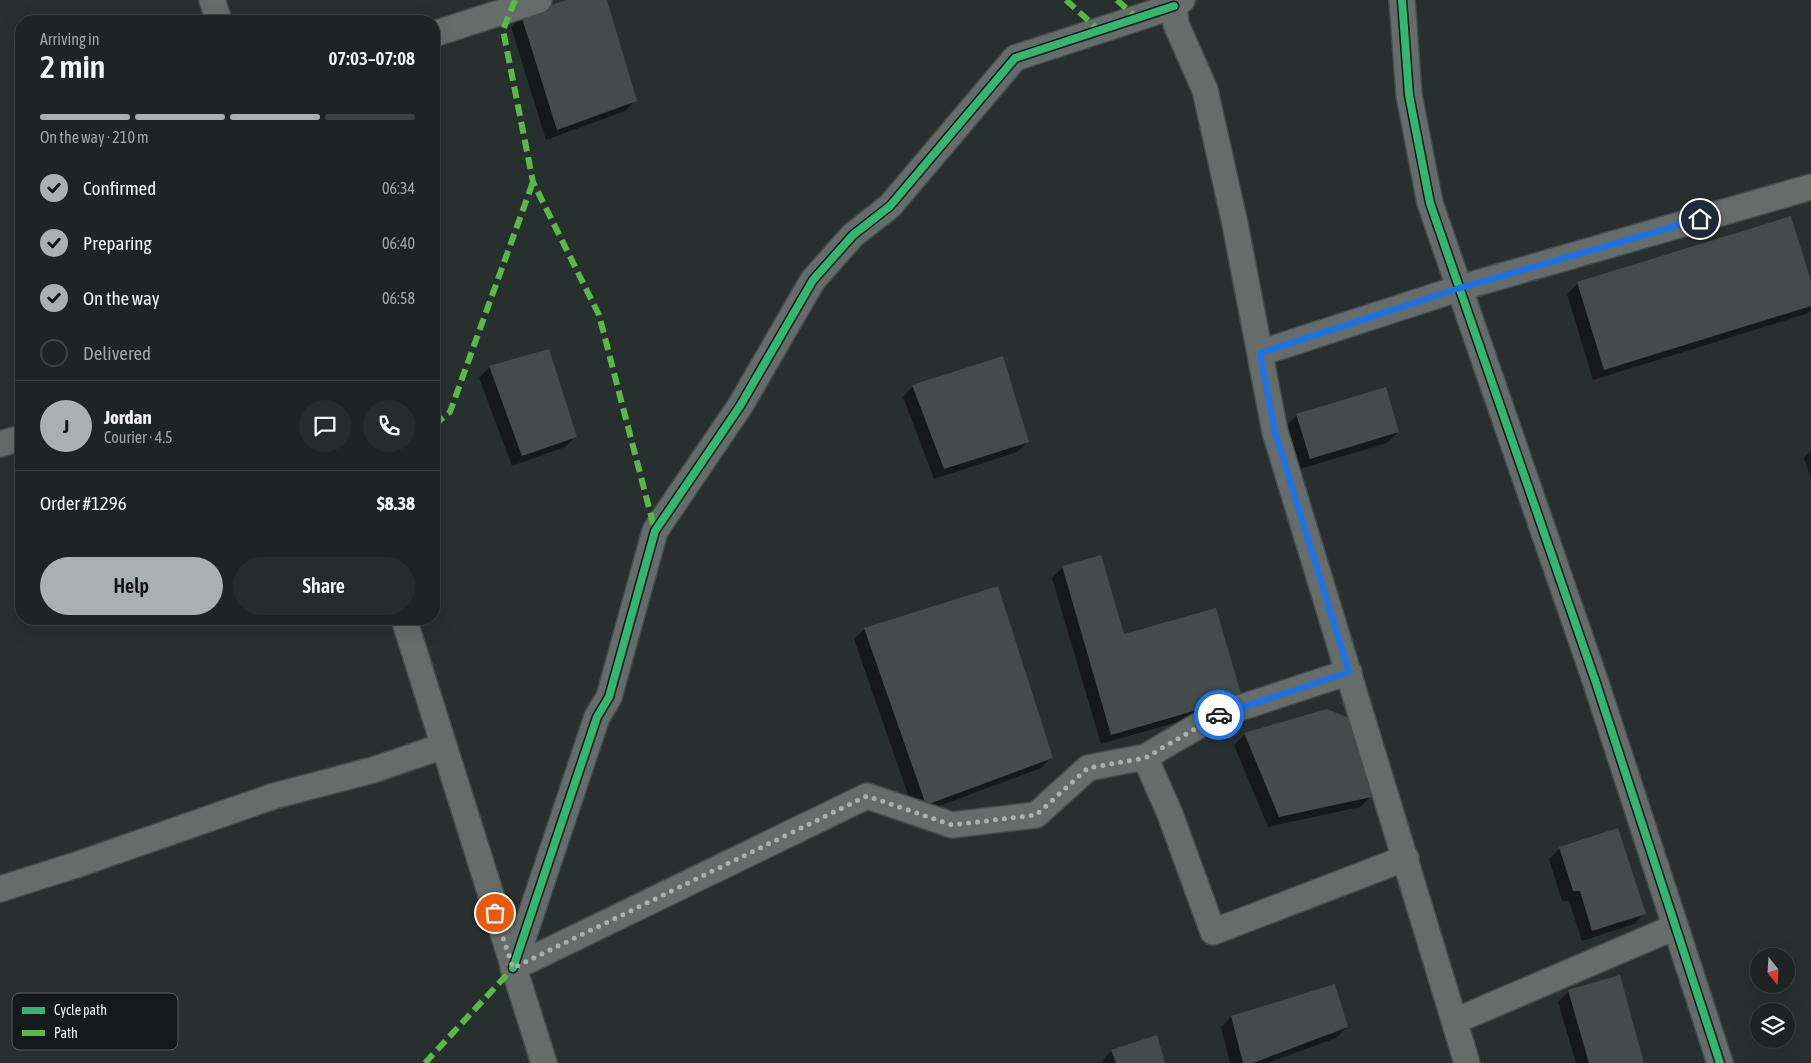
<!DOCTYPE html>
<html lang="en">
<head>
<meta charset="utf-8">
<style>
	:root { --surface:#1e2423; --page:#262c2b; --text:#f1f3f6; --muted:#a1a4a6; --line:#3c4141; --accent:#a8b1b0 }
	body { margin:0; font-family:"Asap Condensed",sans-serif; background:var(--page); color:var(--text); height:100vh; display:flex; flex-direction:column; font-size:19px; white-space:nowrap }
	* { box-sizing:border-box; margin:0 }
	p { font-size:16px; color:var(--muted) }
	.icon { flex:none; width:28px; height:28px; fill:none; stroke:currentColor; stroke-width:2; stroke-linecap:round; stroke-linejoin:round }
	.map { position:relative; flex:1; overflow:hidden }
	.panel { position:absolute; left:15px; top:15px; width:425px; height:610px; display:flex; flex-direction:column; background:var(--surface); border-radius:20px; box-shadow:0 5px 20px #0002,0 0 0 1px var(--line) }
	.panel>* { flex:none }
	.needle { width:32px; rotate:162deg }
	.tools { position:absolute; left:1750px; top:948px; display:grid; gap:10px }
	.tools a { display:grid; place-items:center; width:45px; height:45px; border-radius:50%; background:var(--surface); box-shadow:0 5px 20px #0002,0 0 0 1px var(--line); font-size:25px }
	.pin { position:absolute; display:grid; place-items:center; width:42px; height:42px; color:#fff; margin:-21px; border:2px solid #fff; border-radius:50%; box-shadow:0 1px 5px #0007 }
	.courier { position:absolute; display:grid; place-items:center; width:50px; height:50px; margin:-25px; border:4px solid #1a73e8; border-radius:50%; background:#fff; color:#222; box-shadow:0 1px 6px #0007 }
	.head em { font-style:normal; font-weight:600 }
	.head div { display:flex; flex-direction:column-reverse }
	.head { display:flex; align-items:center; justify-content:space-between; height:85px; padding:0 25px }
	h1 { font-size:32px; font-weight:600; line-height:38px }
	.bar { display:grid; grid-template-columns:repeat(4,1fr); gap:8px 5px; align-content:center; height:60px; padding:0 25px }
	.bar i { height:6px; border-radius:4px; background:var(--line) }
	.bar .active { background:var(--accent) }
	.bar p { grid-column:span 4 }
	.line { display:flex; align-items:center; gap:12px; padding:0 25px; border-top:1px solid var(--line) }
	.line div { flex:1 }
	.round { display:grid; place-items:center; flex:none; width:52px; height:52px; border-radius:26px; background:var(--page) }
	ol { padding:0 25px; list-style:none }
	li { display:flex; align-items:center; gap:15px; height:55px }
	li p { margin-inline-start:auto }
	li .icon { padding:5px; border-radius:50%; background:var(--accent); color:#111; stroke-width:4 }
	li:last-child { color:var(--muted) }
	li i { width:28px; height:28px; border:2px solid var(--line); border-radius:50% }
	.primary-button { display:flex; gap:10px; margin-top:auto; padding:10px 25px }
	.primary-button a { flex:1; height:58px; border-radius:30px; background:var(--accent); color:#111; font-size:20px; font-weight:600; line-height:58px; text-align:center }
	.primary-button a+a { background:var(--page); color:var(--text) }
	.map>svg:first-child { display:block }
</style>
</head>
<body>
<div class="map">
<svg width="1811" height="1063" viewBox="0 0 1811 1063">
	<rect width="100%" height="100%" fill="#28302f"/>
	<!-- shadow -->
	<path fill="#0007" d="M571,0h35l29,101 -10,10 -79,29 -35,-113 11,-11z
		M1578,283l233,2v25l-5,4 -213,66 -26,-86z
		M490,367l86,69 -11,11 -53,19 -33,-88z
		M913,386l115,56 -11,10 -83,27 -31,-82z
		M1297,415l101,17 -11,11 -87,26 -14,-43z
		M1811,451v27l-7,-20z
		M1063,567l60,68 107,72 -129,37 -49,-166z
		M865,629l187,128 -11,11 -126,47 -61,-176z
		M1245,734l125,63 -10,10 -92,20 -34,-82z
		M1560,848l84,66 -10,10 -52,17 -13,-40h-7l-13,-42z
		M1569,991l74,72h-67l-18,-61z
		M1231,1017l116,10 -11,11 -68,25h-38l-9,-36z
		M1156,1036l7,27h-62l10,-12z"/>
	<!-- building -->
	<path fill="#444b4a" d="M567,0h40l30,101 -80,29 -36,-115z
		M1791,216l20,65v25l-207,64 -27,-88z
		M549,349l28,88 -55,19 -33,-90z
		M1003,356l26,86 -85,27 -32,-84z
		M1386,387l13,45 -89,27 -14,-45z
		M1101,555l23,79 92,-26 26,89 -131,38 -49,-169z
		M998,586l55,172 -127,47 -62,-177z
		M1327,709l22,9 23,79 -93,20 -35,-84z
		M1618,828l28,86 -54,17 -12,-40h-7l-14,-44z
		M1620,975l24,88h-55l-21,-73z
		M1335,984l13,43 -95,36h-10l-12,-47z
		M1157,1035l8,28h-49l-5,-13z"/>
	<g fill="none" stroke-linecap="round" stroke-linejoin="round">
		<defs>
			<path id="street" d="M212,0l7,21
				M1182,0l-8,6 2,18 29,66 30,134 40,208 192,631
				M1402,0l7,95 21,108 166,480 124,380
				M434,34l105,-34
				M1260,353l200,-65 351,-101
				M0,444l21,-6
				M404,619l140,444
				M1145,757l25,57 43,118 193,-74
				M0,889l76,-24 198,-69 99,-26 70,-24
				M513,968l84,-251 12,-20 46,-166 85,-125 73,-126 40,-45 37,-29 125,-148 159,-52
				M513,968l354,-172 85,29 84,-10 52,-47 57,-11 70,-41 134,-44
				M1455,1021l220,-94"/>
		</defs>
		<!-- street casing -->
		<use href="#street" stroke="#454d4c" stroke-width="28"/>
		<!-- street -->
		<use href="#street" stroke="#656c6a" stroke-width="25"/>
		<!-- quiet -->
		<path stroke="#58b947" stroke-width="6" stroke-dasharray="12 6" stroke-linecap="butt" d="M515,0l-12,30 30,152 66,133 56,216
			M1066,0l33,30
			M1117,0l20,18
			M434,425l16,-13 83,-230
			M425,1063l88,-95"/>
		<defs>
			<path id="cycleway" d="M1402,0l7,95 21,108 166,480 124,380
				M513,968l84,-251 12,-20 46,-166 85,-125 73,-126 40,-45 37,-29 125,-148 159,-52"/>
		</defs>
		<!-- cycleway casing -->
		<use href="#cycleway" stroke="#131a19" stroke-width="11"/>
		<!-- cycleway -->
		<use href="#cycleway" stroke="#33b770" stroke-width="8"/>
	</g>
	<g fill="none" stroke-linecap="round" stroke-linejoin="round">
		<!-- done -->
		<path stroke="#a8b1b0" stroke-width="5" stroke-dasharray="0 9" d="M495,913l18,55 354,-172 85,29 84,-10 52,-47 57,-10 74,-43"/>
		<!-- route -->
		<path stroke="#1a73e8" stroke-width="6" d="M1219,715l130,-43 -74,-240 -15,-79 200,-65 240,-69"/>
	</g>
	<!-- legend -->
	<rect x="12" y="993" width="166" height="57" rx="8" fill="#131a19" stroke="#545c5b" stroke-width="1"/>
	<rect x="22" y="1007" width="23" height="7" fill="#33b770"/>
	<rect x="22" y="1030" width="23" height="6" fill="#58b947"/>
	<g font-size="14" fill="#edf7f6">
		<text x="54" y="1015">Cycle path</text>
		<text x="54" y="1038">Path</text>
	</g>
</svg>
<div class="tools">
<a><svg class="needle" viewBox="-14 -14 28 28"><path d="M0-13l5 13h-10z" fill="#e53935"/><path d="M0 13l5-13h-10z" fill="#a1a4a6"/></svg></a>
<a><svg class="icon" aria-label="layers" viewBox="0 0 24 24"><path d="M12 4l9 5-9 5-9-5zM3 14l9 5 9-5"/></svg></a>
</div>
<div class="pin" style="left:495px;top:913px;background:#ea580c"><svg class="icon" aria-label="bag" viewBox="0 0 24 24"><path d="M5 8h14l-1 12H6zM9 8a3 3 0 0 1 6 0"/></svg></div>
<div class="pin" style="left:1700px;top:219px;background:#1f2937"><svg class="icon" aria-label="home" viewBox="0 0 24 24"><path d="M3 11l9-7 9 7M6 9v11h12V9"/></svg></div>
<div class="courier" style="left:1219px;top:715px"><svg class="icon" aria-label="car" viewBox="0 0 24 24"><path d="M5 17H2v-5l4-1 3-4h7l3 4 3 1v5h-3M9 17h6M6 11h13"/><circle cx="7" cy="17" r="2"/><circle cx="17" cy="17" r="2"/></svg></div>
<section class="panel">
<div class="head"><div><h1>2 min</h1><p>Arriving in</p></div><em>07:03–07:08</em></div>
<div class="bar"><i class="active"></i><i class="active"></i><i class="active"></i><i></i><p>On the way · 210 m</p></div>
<ol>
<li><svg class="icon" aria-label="check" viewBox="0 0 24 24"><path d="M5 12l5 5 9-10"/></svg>Confirmed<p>06:34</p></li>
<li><svg class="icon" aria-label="check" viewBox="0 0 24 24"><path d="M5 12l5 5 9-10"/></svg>Preparing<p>06:40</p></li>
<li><svg class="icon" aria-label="check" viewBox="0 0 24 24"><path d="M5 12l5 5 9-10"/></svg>On the way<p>06:58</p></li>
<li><i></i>Delivered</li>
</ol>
<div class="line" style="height:90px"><b class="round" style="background:var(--accent);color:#111">J</b><div><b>Jordan</b><p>Courier · 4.5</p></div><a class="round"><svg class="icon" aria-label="chat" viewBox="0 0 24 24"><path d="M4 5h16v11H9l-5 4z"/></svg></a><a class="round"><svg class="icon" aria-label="phone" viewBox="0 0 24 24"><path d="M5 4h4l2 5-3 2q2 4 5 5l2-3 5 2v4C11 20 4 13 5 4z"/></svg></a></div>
<div class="line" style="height:65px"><div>Order #1296</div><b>$8.38</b></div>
<div class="primary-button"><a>Help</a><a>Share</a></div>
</section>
</div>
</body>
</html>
